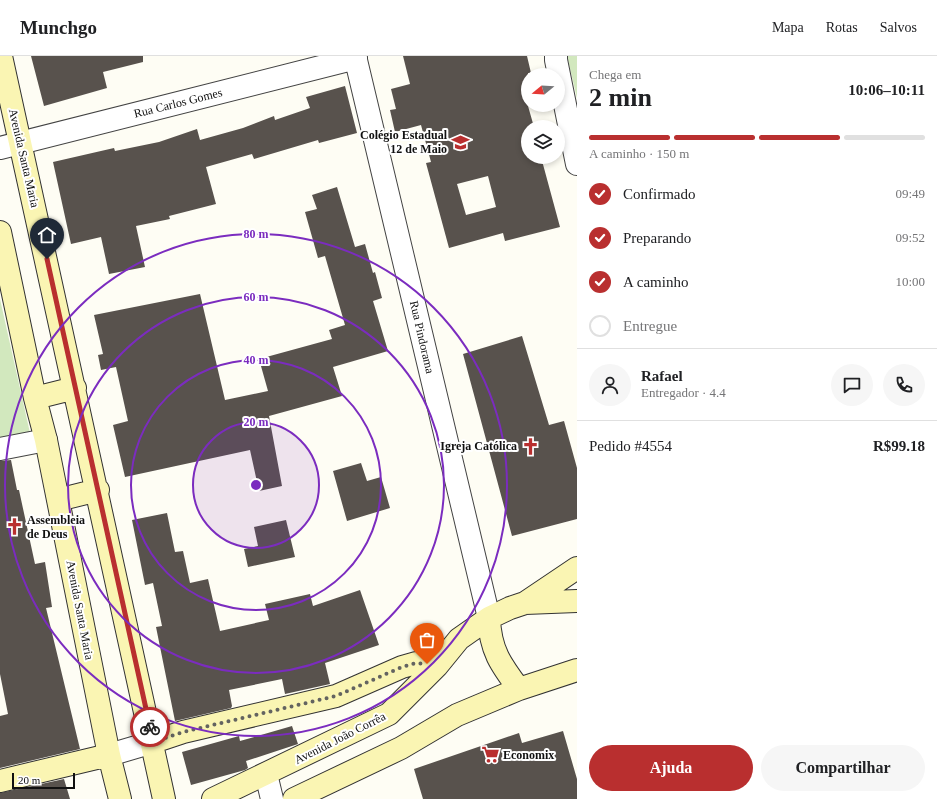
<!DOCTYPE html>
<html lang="pt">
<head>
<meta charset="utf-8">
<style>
	:root { --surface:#fff; --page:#f6f6f6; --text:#202124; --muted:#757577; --line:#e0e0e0; --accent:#b92f2f }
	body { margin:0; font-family:"Times New Roman",serif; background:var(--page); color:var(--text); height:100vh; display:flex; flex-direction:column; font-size:15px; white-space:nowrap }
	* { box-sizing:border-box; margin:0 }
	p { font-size:13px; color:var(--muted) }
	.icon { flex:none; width:22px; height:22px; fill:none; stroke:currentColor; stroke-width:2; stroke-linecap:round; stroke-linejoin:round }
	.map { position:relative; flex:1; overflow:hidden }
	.drawer { display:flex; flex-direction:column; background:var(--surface); width:360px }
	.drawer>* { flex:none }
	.needle { width:26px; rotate:252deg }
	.buttons { position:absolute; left:521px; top:12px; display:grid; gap:8px }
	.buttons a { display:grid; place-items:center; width:44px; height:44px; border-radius:50%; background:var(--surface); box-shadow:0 2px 6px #0003; font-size:20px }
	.scale { position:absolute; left:12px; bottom:10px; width:63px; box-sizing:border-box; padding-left:4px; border:2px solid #101010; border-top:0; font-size:11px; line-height:14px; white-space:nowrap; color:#101010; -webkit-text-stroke:3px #fff; paint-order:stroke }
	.pin { position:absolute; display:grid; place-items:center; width:34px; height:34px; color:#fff; margin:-41px -17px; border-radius:50% 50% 50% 0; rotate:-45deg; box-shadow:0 0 4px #0007 }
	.pin .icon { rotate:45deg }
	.courier { position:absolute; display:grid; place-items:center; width:40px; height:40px; margin:-20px; border:3px solid #b92f2f; border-radius:50%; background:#fff; color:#222; box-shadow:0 1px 5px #0007 }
	.overview em { font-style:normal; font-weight:700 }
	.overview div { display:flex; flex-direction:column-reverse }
	.overview { display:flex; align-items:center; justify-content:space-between; height:68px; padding:0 12px }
	h1 { font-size:26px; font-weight:700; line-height:30px }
	.bar { display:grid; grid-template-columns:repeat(4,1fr); gap:6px 4px; align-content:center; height:48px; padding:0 12px }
	.bar i { height:5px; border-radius:3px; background:var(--line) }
	.bar .on { background:var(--accent) }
	.bar p { grid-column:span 4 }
	.line { display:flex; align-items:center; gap:10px; padding:0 12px; border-top:1px solid var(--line) }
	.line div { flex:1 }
	.round { display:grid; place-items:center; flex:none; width:42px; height:42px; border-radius:21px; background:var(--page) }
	ol { padding:0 12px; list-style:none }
	li { display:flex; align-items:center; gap:12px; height:44px }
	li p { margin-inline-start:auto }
	li .icon { padding:4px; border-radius:50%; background:var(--accent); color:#fff; stroke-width:4 }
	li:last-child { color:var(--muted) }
	li i { width:22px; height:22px; border:2px solid var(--line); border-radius:50% }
	.primary-button { display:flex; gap:8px; margin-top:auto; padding:8px 12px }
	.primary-button a { flex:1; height:46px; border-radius:24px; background:var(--accent); color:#fff; font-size:16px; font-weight:700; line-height:46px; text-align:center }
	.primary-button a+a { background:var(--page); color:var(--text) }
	header { display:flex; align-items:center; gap:24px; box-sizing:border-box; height:56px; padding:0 20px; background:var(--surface); border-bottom:1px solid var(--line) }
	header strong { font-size:19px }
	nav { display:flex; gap:22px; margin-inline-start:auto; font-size:14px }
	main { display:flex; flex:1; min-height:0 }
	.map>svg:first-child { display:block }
</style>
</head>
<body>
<header>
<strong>Munchgo</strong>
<nav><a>Mapa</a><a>Rotas</a><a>Salvos</a></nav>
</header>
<main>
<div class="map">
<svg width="577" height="743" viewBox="0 0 577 743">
	<rect width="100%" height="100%" fill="#fefdf4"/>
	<!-- green -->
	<path fill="#d2e8be" d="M567,0h10v42z
		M0,243l30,134 -30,5z"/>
	<!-- building -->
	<path fill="#58524d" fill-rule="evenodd" d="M31,0h112v6l-40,10 4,16 -63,18z
		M403,0h124l4,17h-3v33l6,21h-6v30h13l19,70 -55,14 -2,-8 -54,15 -23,-85 5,-1 -10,-37 -26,7 -5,-22 6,-1 -5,-20 19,-5zM488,120l8,31 -30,8 -9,-31z
		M345,30l12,47 -38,10 -1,-3 -64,19 -2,-5 -46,13 10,37 -47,12 1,3 -34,7 9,41 -36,7 -8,-37 -30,7 -18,-82 61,-14 1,3 44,-9 38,-13 3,11 43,-12 31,-12 1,4 35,-12 -4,-11z
		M337,131l18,60 10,-3 8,29 2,-1 7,26 -9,3 15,50 -55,16 9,29 -73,20 13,70 -23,5 -9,-41 -125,27 -12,-52 15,-4 -12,-54 -15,3 -3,-15 5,-1 -9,-39 106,-21 25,106 43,-9 -9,-32 73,-20 -3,-9 16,-5 -20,-69 -7,2 -13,-46 12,-3 -5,-14z
		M522,280l27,89 15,-4 13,47v51l-65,17 -49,-182z
		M11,404l6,30h2l16,74 10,-2 7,45 -6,1 34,141 -80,19v-52l8,-2 -8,-40v-213z
		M361,407l6,18 14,-4 9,31 -43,13 -14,-50z
		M167,457l8,39 8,-1 7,32 18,-4 12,52 49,-11 -4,-16 45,-10 3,12 47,-16 19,55 -54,18 5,21 -45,10 -3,-15 -53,11 3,16 -1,2 -56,13 -19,-94 6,-1 -9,-43 -8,2 -13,-65z
		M286,464l9,37 -47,10 -4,-18 14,-3 -4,-19z
		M292,670l6,18 -52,17 2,7 -3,2 -54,15 -9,-33 57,-16 1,5z
		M563,675l14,48v20h-154l-9,-30 105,-36 3,10z
		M64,723l6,20h-70v-6z"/>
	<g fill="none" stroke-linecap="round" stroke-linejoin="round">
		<defs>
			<path id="street" d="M355,0l134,562
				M556,0v4l21,104
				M0,92l356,-90
				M0,393l46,-9
				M109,699l44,-13
				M266,718l6,25"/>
			<path id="secondary" d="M1,0l163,743
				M0,176l35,166 11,42 63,315 11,44
				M35,342l40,-10
				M58,444l40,-10
				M525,547l52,-35
				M489,562c1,32 12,47 30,71
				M153,686l30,-10 153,-36 66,-29 14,-4 21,3
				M0,725l109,-26
				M213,743l176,-85 48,-48 22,-27 30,-21 21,-10 15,-5 52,-2
				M294,743l107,-51 56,-33 62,-26 58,-19"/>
		</defs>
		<!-- street casing -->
		<use href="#street" stroke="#434343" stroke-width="24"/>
		<!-- secondary casing -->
		<use href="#secondary" stroke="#323232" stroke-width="24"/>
		<!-- street -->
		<use href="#street" stroke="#fff" stroke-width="22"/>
		<!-- secondary -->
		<use href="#secondary" stroke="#faf5b3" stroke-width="22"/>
	</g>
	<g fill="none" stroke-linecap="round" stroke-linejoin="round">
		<!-- done -->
		<path stroke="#636360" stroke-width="4" stroke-dasharray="0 7.2" d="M150,671l3,15 30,-10 153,-36 66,-29 14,-4 11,1"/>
		<!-- route -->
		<path stroke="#b92f2f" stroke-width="5" d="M47,203l103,468"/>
	</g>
	<!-- distance rings -->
	<circle cx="256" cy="429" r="63" fill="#7b2cbf" fill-opacity=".12"/>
	<g fill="none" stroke="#7b2cbf" stroke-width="2">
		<circle cx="256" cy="429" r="63"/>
		<circle cx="256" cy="429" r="125"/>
		<circle cx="256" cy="429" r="188"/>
		<circle cx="256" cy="429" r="251"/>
	</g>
	<!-- icons -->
	<defs>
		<symbol id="school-bare" viewBox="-9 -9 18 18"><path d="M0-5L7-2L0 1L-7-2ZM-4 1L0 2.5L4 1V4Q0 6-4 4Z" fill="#b92f2f" stroke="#fff" stroke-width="2.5" paint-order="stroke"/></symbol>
		<symbol id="church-bare" viewBox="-9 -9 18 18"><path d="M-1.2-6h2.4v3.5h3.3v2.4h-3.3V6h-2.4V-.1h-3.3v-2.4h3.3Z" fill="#b92f2f" stroke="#fff" stroke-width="2.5" paint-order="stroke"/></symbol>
		<symbol id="supermarket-bare" viewBox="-9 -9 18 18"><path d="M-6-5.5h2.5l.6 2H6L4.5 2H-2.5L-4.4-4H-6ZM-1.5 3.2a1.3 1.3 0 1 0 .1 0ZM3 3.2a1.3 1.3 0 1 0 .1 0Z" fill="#b92f2f" stroke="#fff" stroke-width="2.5" paint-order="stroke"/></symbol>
	</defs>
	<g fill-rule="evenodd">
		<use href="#school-bare" x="448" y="74" width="25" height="25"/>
		<use href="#church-bare" x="518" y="378" width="25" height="25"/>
		<use href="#church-bare" x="2" y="458" width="25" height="25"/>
		<use href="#supermarket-bare" x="478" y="686" width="25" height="25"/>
	</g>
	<g text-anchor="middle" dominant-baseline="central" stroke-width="4" stroke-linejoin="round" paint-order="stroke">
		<!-- street labels -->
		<g font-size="12" fill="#101010" stroke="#fff">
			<text transform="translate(178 47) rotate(-14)">Rua Carlos Gomes</text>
			<text transform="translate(24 102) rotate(77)">Avenida Santa Maria</text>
			<text transform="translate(422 281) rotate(77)">Rua Pindorama</text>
			<text transform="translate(80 554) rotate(79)">Avenida Santa Maria</text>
			<text transform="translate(340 682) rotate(-27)">Avenida João Corrêa</text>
		</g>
		<!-- poi labels -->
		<g font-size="12" font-weight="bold" fill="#101010" stroke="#fff" text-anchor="end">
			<text x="447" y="79">Colégio Estadual<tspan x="447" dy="14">12 de Maio</tspan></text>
			<text x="517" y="390">Igreja Católica</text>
			<text x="27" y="464" text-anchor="start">Assembleia<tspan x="27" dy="14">de Deus</tspan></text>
			<text x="503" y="699" text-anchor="start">Economix</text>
		</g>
	</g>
	<circle cx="256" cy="429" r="6" fill="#7b2cbf" stroke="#fff" stroke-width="2"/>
	<g font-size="12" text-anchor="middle" font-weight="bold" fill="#7b2cbf" stroke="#fff" stroke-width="4" stroke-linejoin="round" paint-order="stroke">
		<text x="256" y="182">80 m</text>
		<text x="256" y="245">60 m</text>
		<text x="256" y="308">40 m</text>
		<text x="256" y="370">20 m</text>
	</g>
</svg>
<div class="buttons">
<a><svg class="needle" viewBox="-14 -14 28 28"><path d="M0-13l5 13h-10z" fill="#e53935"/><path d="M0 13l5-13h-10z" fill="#757577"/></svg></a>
<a><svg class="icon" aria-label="layers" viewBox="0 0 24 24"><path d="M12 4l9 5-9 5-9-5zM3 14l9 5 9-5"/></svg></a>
</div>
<div class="scale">20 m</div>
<div class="pin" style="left:427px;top:608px;background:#ea580c"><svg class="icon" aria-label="bag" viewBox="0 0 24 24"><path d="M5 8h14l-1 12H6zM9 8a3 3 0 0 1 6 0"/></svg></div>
<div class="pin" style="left:47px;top:203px;background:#1f2937"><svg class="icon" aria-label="home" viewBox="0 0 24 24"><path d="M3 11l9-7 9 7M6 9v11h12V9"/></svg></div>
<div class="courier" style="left:150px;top:671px"><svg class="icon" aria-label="bike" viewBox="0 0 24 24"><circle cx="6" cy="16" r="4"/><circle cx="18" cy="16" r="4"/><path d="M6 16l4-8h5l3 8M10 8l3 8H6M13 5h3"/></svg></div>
</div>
<section class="drawer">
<div class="overview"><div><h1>2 min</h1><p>Chega em</p></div><em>10:06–10:11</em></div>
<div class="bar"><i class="on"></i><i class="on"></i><i class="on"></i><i></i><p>A caminho · 150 m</p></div>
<ol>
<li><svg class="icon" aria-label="check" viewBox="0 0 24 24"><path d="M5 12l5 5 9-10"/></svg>Confirmado<p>09:49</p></li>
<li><svg class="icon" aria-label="check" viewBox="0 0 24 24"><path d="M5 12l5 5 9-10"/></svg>Preparando<p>09:52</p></li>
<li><svg class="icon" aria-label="check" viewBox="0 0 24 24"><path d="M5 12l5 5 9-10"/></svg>A caminho<p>10:00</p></li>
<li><i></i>Entregue</li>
</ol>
<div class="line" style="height:72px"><a class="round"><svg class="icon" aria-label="person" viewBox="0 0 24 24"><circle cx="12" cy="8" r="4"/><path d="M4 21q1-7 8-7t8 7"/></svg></a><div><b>Rafael</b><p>Entregador · 4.4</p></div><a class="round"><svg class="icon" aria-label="chat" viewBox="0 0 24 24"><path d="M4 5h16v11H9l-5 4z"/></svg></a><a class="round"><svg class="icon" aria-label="phone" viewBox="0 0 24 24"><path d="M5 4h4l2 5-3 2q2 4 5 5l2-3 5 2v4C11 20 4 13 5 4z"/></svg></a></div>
<div class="line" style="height:52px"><div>Pedido #4554</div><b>R$99.18</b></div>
<div class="primary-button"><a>Ajuda</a><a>Compartilhar</a></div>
</section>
</main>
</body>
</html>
